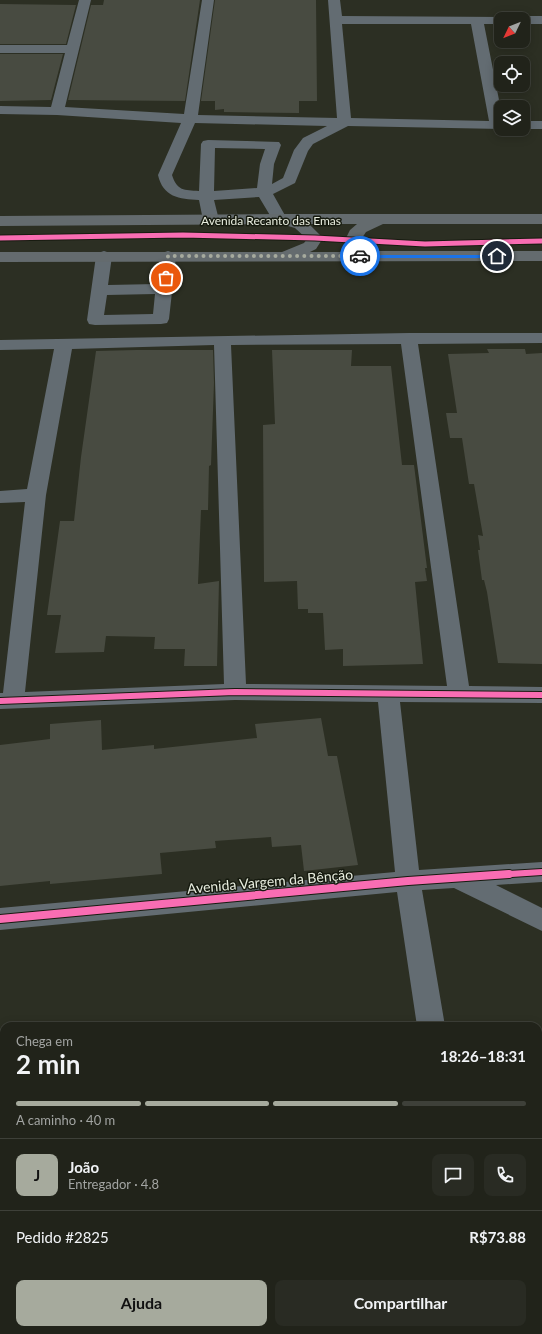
<!DOCTYPE html>
<html lang="pt">
<head>
<meta charset="utf-8">
<style>
	:root { --surface:#21231a; --page:#292b23; --text:#f1f3f6; --muted:#a2a4a2; --line:#3e4039; --accent:#a6aa9d }
	body { margin:0; font-family:Lato,sans-serif; background:var(--page); color:var(--text); height:100vh; display:flex; flex-direction:column; font-size:15px; white-space:nowrap }
	* { box-sizing:border-box; margin:0 }
	p { font-size:13px; color:var(--muted) }
	.icon { flex:none; width:22px; height:22px; fill:none; stroke:currentColor; stroke-width:2; stroke-linecap:round; stroke-linejoin:round }
	.map { position:relative; flex:1; overflow:hidden }
	.sheet { position:absolute; left:0px; top:1022px; width:542px; height:312px; display:flex; flex-direction:column; background:var(--surface); border-radius:12px 12px 0 0; box-shadow:0 2px 10px #0003,0 0 0 1px var(--line) }
	.sheet>* { flex:none }
	.needle { width:26px; rotate:227deg }
	.controls { position:absolute; left:494px; top:12px; display:grid; gap:8px }
	.controls a { display:grid; place-items:center; width:36px; height:36px; border-radius:8px; background:var(--surface); box-shadow:0 2px 10px #0003,0 0 0 1px var(--line); font-size:20px }
	.pin { position:absolute; display:grid; place-items:center; width:34px; height:34px; color:#fff; margin:-17px; border:2px solid #fff; border-radius:50%; box-shadow:0 1px 4px #0007 }
	.courier { position:absolute; display:grid; place-items:center; width:40px; height:40px; margin:-20px; border:3px solid #1a73e8; border-radius:50%; background:#fff; color:#222; box-shadow:0 1px 5px #0007 }
	.summary em { font-style:normal; font-weight:700 }
	.summary div { display:flex; flex-direction:column-reverse }
	.summary { display:flex; align-items:center; justify-content:space-between; height:68px; padding:0 16px }
	h1 { font-size:26px; font-weight:700; line-height:30px }
	.bar { display:grid; grid-template-columns:repeat(4,1fr); gap:6px 4px; align-content:center; height:48px; padding:0 16px }
	.bar i { height:5px; border-radius:3px; background:var(--line) }
	.bar .on { background:var(--accent) }
	.bar p { grid-column:span 4 }
	.line { display:flex; align-items:center; gap:10px; padding:0 16px; border-top:1px solid var(--line) }
	.line div { flex:1 }
	.round { display:grid; place-items:center; flex:none; width:42px; height:42px; border-radius:8px; background:var(--page) }
	.cta { display:flex; gap:8px; margin-top:auto; padding:8px 16px }
	.cta a { flex:1; height:46px; border-radius:8px; background:var(--accent); color:#111; font-size:16px; font-weight:700; line-height:46px; text-align:center }
	.cta a+a { background:var(--page); color:var(--text) }
	.map>svg:first-child { display:block }
</style>
</head>
<body>
<div class="map">
<svg width="542" height="1334" viewBox="0 0 542 1334">
	<rect width="100%" height="100%" fill="#2c2f23"/>
	<!-- building -->
	<path fill="#484b41" d="M104,0h96l-15,101 -117,-1 23,-95h12z
		M215,0h101l1,101h-18v12l-75,-1v-3l-9,1v-9h-14z
		M0,4l76,1 -10,39h-66z
		M0,54h63l-12,46 -51,1z
		M487,349h38l1,5 16,-1v311l-44,-1 -11,-71 -3,-12h-2l-4,-30h2l-2,-15 5,1 -9,-52h-5l-7,-46h-12l-4,-25h11l-9,-59 41,-1z
		M136,350h77l1,33 -3,82 -2,1 -1,44h-7l-3,74 21,-3 -2,85h-33l1,-17h-31l1,-12 -49,-1 -2,16 -49,1 6,-38h-14l13,-94h14l7,-64 15,-106z
		M272,350h80l-1,16h40l11,99h12l13,103h-2l2,13 -12,1 8,82 -80,2v-17l-18,1 -2,-37h-15v-4h-10l-1,-28 -33,1 -1,-157 12,-1z
		M321,718l7,38h9l21,109 -54,6 -3,-26 -29,2 -1,-10 -56,4 1,7 -56,5 2,21 -112,10v-3l-50,5v-141l50,-6v-15l51,-4 1,30 52,-5v4l103,-11 -2,-14z"/>
	<g fill="none" stroke-linecap="round" stroke-linejoin="round">
		<!-- minor -->
		<path fill="#636c72" fill-rule="evenodd" d="M79,0h12l-26,107 119,7 18,-114h12l-16,115 139,3 -9,-118h12l2,16 163,1 2,2h-6v5h-17l17,86 1,19 -154,-3 -35,18 -5,7 -13,32 -22,11 14,25 -3,3 -5,2 -5,-2 -15,-25 -45,3 5,20 -3,3 -5,2 -5,-2 -3,-3 -4,-20c-20,-1 -36,-3 -41,-25l23,-52 -124,-8 -57,-1v-8l51,1 14,-54h-65v-8h67zM342,24h129l18,97 -138,-3zM195,123l132,3 -24,12 -9,12 -11,28 -11,6 2,-20 7,-19 -2,-3 -71,-2 -5,1 -2,3 -2,47c-15,-1 -22,0 -27,-16zM215,148l50,1 -5,15 -3,24 -43,3z
			M523,16h19v8h-19v-5h-6z
			M523,121h19v8h-20z
			M104,251l6,2 2,3 -4,29 49,-1 3,-28 2,-3 6,-2 6,2 2,3 -7,63 -2,4 -6,1 -66,1 -6,-1 -2,-4 9,-64 2,-3zM155,294l-2,20 -49,1 3,-20z
			M409,333h133v10l-124,1 51,342 73,1v16l-142,-1 19,168 123,-8v20l-46,3 46,23v23l-88,-43 -32,2 23,136h-28l-20,-134 -397,38v-22l395,-36 -17,-170 -143,-2 -235,9v-16h3l22,-191 -25,1v-12l27,-2 27,-140 -54,1v-10zM401,344l46,342 -201,-2 -15,-339zM214,345l10,339 -199,8 21,-197 26,-146z
			M538,1131h4v28h-4z
			M0,1180h4v28h-4z
			M468,1330h32v4h-32z"/>
		<!-- major -->
		<path fill="#646b6e" fill-rule="evenodd" d="M279,214h263v10h-159l-17,8 -4,6 3,6 13,7h164v10l-542,1v-10h282l22,-9 3,-4 -12,-11 -14,-4 -281,2v-10zM309,224h48l-7,6 -4,8 2,5 7,9h-45l6,-3 7,-11z"/>
		<defs>
			<path id="cycleway-far2" d="M0,238l183,-3 132,3 110,6 117,-3"/>
			<path id="cycleway-far1" d="M0,701l235,-9 307,3
				M494,875l48,-3"/>
			<path id="cycleway" d="M0,919l408,-38 101,-7"/>
		</defs>
		<!-- cycleway-far2 casing -->
		<use href="#cycleway-far2" stroke="#171b10" stroke-width="7"/>
		<!-- cycleway-far1 casing -->
		<use href="#cycleway-far1" stroke="#171b10" stroke-width="8"/>
		<!-- cycleway casing -->
		<use href="#cycleway" stroke="#171b10" stroke-width="10"/>
		<!-- cycleway-far2 -->
		<use href="#cycleway-far2" stroke="#f96db3" stroke-width="5"/>
		<!-- cycleway-far1 -->
		<use href="#cycleway-far1" stroke="#f96db3" stroke-width="6"/>
		<!-- cycleway -->
		<use href="#cycleway" stroke="#f96db3" stroke-width="8"/>
	</g>
	<!-- route -->
	<path fill="#1a73e8" d="M359,255h138l2,1 -2,2h-137z"/>
	<g fill="none" stroke-linecap="round" stroke-linejoin="round">
		<!-- done -->
		<path stroke="#a6aa9d" stroke-width="4" stroke-dasharray="0 7.2" d="M166,278l2,-22h192"/>
	</g>
	<g text-anchor="middle" dominant-baseline="central" stroke-width="3" stroke-linejoin="round" paint-order="stroke">
		<!-- far-street labels -->
		<g font-size="12" fill="#e8eddf" stroke="#171b10">
			<text x="271" y="220">Avenida Recanto das Emas</text>
		</g>
		<!-- street labels -->
		<g font-size="14" fill="#e8eddf" stroke="#171b10">
			<text transform="translate(270 881) rotate(-5)">Avenida Vargem da Bênção</text>
		</g>
	</g>
</svg>
<div class="controls">
<a><svg class="needle" viewBox="-14 -14 28 28"><path d="M0-13l5 13h-10z" fill="#e53935"/><path d="M0 13l5-13h-10z" fill="#a2a4a2"/></svg></a>
<a><svg class="icon" aria-label="locate" viewBox="0 0 24 24"><circle cx="12" cy="12" r="6"/><path d="M12 2v4M12 18v4M2 12h4M18 12h4"/></svg></a>
<a><svg class="icon" aria-label="layers" viewBox="0 0 24 24"><path d="M12 4l9 5-9 5-9-5zM3 14l9 5 9-5"/></svg></a>
</div>
<div class="pin" style="left:166px;top:278px;background:#ea580c"><svg class="icon" aria-label="bag" viewBox="0 0 24 24"><path d="M5 8h14l-1 12H6zM9 8a3 3 0 0 1 6 0"/></svg></div>
<div class="pin" style="left:497px;top:256px;background:#1f2937"><svg class="icon" aria-label="home" viewBox="0 0 24 24"><path d="M3 11l9-7 9 7M6 9v11h12V9"/></svg></div>
<div class="courier" style="left:360px;top:256px"><svg class="icon" aria-label="car" viewBox="0 0 24 24"><path d="M5 17H2v-5l4-1 3-4h7l3 4 3 1v5h-3M9 17h6M6 11h13"/><circle cx="7" cy="17" r="2"/><circle cx="17" cy="17" r="2"/></svg></div>
<section class="sheet">
<div class="summary"><div><h1>2 min</h1><p>Chega em</p></div><em>18:26–18:31</em></div>
<div class="bar"><i class="on"></i><i class="on"></i><i class="on"></i><i></i><p>A caminho · 40 m</p></div>
<div class="line" style="height:72px"><b class="round" style="background:var(--accent);color:#111">J</b><div><b>João</b><p>Entregador · 4.8</p></div><a class="round"><svg class="icon" aria-label="chat" viewBox="0 0 24 24"><path d="M4 5h16v11H9l-5 4z"/></svg></a><a class="round"><svg class="icon" aria-label="phone" viewBox="0 0 24 24"><path d="M5 4h4l2 5-3 2q2 4 5 5l2-3 5 2v4C11 20 4 13 5 4z"/></svg></a></div>
<div class="line" style="height:52px"><div>Pedido #2825</div><b>R$73.88</b></div>
<div class="cta"><a>Ajuda</a><a>Compartilhar</a></div>
</section>
</div>
</body>
</html>
